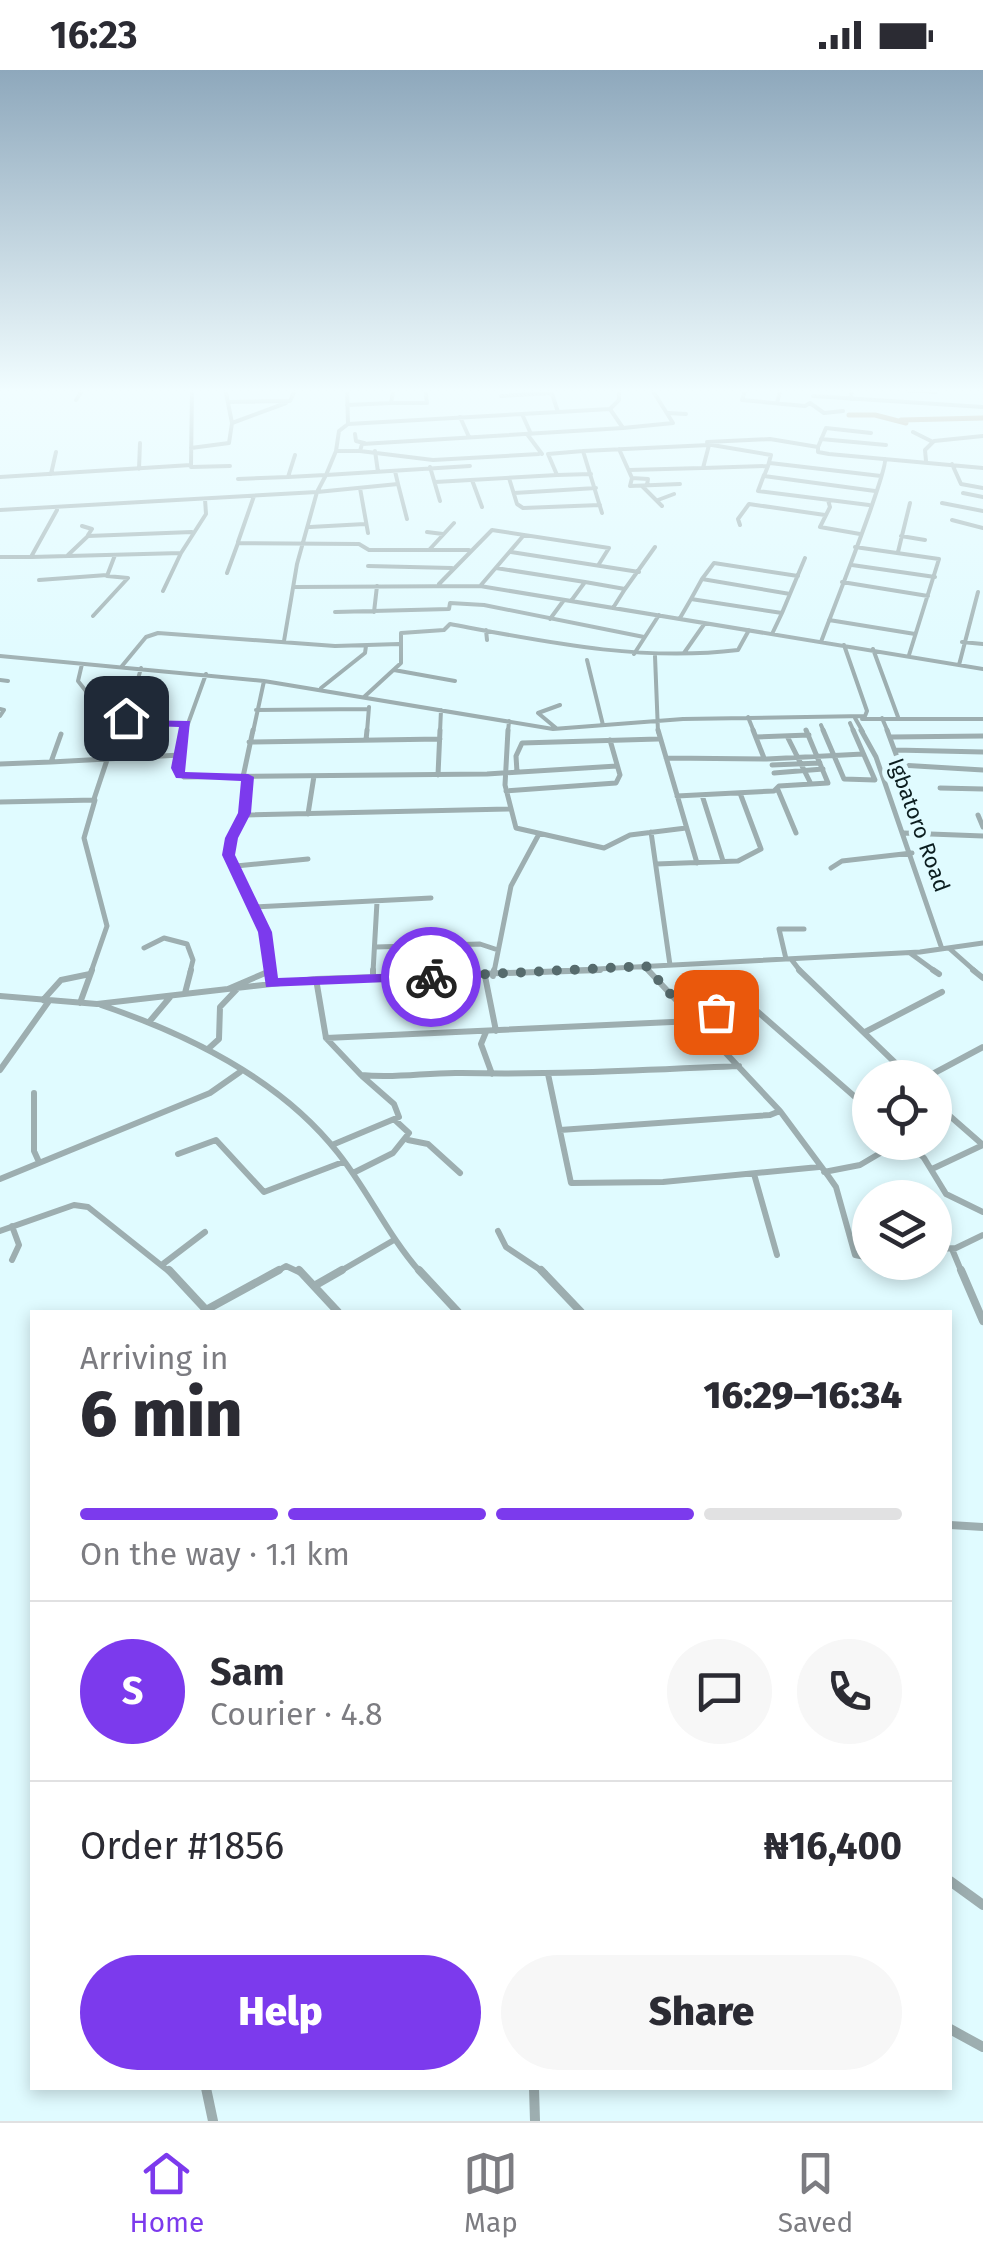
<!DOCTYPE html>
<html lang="en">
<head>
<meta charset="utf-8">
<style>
	:root { --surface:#fff; --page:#f7f7f7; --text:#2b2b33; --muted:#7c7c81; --line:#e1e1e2; --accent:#7c3aed }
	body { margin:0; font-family:"Fira Sans",sans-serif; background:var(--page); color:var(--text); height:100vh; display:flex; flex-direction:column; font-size:38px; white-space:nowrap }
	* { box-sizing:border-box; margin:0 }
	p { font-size:32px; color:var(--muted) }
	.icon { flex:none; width:55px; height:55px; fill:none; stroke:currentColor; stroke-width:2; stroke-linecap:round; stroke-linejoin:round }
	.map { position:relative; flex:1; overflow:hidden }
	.panel { position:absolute; left:30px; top:1240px; width:922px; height:780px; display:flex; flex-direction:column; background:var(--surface); border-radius:0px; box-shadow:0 5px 15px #0003 }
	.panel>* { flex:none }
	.fabs { position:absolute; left:852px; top:990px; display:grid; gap:20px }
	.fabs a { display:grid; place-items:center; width:100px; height:100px; border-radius:50%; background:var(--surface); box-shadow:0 5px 15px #0003; font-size:50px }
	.pin { position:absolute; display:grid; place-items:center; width:85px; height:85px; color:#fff; margin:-42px; border-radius:20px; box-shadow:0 5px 15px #0006 }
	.courier { position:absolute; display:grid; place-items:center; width:100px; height:100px; margin:-50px; border:8px solid #7c3aed; border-radius:50%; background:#fff; color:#222; box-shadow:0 2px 12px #0007 }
	.summary em { font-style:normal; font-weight:800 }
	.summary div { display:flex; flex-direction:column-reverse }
	.summary { display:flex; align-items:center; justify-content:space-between; height:170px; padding:0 50px }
	h1 { font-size:65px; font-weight:800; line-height:75px }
	.bar { display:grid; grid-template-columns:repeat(4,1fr); gap:15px 10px; align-content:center; height:120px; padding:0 50px }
	.bar i { height:12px; border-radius:8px; background:var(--line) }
	.bar .current { background:var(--accent) }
	.bar p { grid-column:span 4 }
	.line { display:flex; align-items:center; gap:25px; padding:0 50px; border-top:2px solid var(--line) }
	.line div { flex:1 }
	.round { display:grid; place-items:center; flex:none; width:105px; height:105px; border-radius:52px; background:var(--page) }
	.button { display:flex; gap:20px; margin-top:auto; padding:20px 50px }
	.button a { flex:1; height:115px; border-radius:60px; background:var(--accent); color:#fff; font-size:40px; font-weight:800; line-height:115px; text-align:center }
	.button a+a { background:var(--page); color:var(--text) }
	.status { display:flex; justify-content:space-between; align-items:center; height:70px; padding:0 50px; background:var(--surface); direction:ltr }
	.status svg { height:28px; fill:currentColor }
	.tabs { display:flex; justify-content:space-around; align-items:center; height:140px; border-top:2px solid var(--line); background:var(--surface); font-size:28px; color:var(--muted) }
	.tabs a { display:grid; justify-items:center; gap:5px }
	.tabs .current { color:var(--accent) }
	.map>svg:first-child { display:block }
</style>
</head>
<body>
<div class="status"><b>16:23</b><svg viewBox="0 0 49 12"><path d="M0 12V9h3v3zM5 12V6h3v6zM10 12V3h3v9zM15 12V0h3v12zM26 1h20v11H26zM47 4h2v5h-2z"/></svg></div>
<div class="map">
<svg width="983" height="2051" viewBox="0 0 983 2051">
	<rect width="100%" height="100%" fill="#e0fbff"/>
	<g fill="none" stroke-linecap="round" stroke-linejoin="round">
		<!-- river -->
		<path stroke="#a7957b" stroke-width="5" d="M849,345h26l31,8 -5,-3 82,-2"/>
		<!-- minor-far4 -->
		<path stroke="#9daeb0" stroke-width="4" d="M347,318l1,36 210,-12 -8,-24
			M746,318l-4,12 63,6 5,-3 14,10 19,-2
			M802,318l13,1
			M874,318l62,4
			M501,326l51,-3
			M813,326l170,11
			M851,329l1,-11
			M76,330l8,-12
			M229,332l61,-1 6,-13
			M391,333h36l-2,-15
			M777,333l4,-15
			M347,335l44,-2 2,-11
			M558,342l52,-3 9,-9v-11
			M668,343l18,1
			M522,344l9,20
			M460,347l9,20
			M232,353l54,-20
			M348,354l-9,7 -3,20h24l2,-7 261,-16 -13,-19
			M623,358l50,-5 -22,-35
			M913,362l18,9
			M355,364l1,7 8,2
			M527,364l15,20
			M821,369l65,6
			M707,372l63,-3 48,8v5l11,2 154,14
			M712,375l59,10 -3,11
			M818,377l8,-19 45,5
			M191,378l38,-5 3,-20 -7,-35
			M619,379l13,29 -2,8 50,-2
			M336,381l-10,24 144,-9
			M360,381l73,9 106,-6
			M375,381l3,21
			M583,381l-35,3 9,21 34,-1
			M295,385l-7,22 37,-2
			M926,391l-1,-11 9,-9 49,-5
			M770,393l111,13
			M952,394l9,20 22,4
			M191,397l39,-1
			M430,397l10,34
			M139,399l1,-26
			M629,400l73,-2
			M51,404l5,-22
			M326,405l-9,17 81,-8 -3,-13
			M764,405l-6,16 111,14
			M0,407l191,-12 1,-77
			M509,408l8,26 6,4 77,-3
			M632,408l16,1 -1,6
			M238,409l50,-2
			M472,410l10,27
			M435,412l122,-7
			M398,414l9,35
			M642,416l20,20
			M360,418l8,45
			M514,423l82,-5
			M963,423l20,4
			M658,430l16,-6
			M828,430l2,7 -10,20 40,7
			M942,433l41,8
			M0,440l317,-18 -20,72 -13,77
			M57,440l-26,47 150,-4 25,-39 -1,-15
			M602,443l-19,-62 126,-6 -6,23 65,-2 -4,10 111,15
			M952,450l31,8
			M740,455l-2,-6 11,-15 76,11
			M82,456l10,3 -4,6
			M310,457l55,-3
			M427,462l16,2
			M901,466l24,4
			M238,472l16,-46
			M855,477l84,12 -30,96
			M429,480h40
			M511,482l128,20
			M898,482l12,-49
			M68,485l20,-19 104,-4
			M0,487h31
			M852,495l83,12
			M368,496l84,2
			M496,498l89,14 -14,19
			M227,503l11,-30 121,1 10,6h60l25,-27
			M702,509l12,-16 84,13
			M39,510l68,-5
			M585,512l40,7 -12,19
			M842,512l86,14
			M439,514l53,-54 117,18 -10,16
			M481,515l43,-50
			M295,517l185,-1 503,83
			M625,519l30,-42
			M163,521l18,-38
			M691,529l11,-20 88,15
			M335,542l114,-3 1,-6 34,2 160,32
			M374,542l3,-26
			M782,543l23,-55
			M93,546l35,-38 -21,-2 8,-21
			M680,548l11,-19 91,14 -10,21
			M550,549l14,-19
			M829,550l86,14
			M486,560l1,10
			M821,572c9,-25 67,-171 64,-183
			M962,572l21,2
			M873,579l25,68
			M684,583l21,-30
			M634,584l25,-39
			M0,586l264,25 289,48 130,-10 182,-3 2,-5 -23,-66
			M655,586l3,76
			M587,590l16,65
			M82,594l-4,17 11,14
			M959,595l19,-73
			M122,596l24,-29 12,-4 177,13 64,-2
			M141,598l-15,55h60
			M394,600l61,11
			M0,610l8,1
			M321,618l44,-35 1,-7
			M364,627l37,-34v-30l43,-3 6,-6c96,18 190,38 288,26l11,-20
			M0,639l4,1 -4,6
			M256,640l112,-1
			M748,647l6,15
			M855,648l8,14
			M882,648l6,14
			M862,649h121
			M850,653l4,9
			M821,655l3,7
			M556,658l-18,-15 22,-8
			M185,662l21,-58
			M253,662l11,-51
			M367,662l2,-25
			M440,662l1,-22
			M508,662l1,-11"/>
		<!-- minor-far3 -->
		<path stroke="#9daeb0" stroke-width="5" d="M186,660l-10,41 8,6 303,-3 130,-8
			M508,660l-3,55 11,43 88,20 26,-13 56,-7
			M658,660l39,133
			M753,660l11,28
			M823,660l21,49 31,1 -22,-50
			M861,660l15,27 66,192
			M887,660l13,35 83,5
			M787,666l24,48
			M756,667l53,-2
			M891,667l92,-1
			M366,670l1,-10
			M249,672l191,-3
			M895,680l88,2
			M666,688l101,1 96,-5
			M51,692l129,-7
			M0,694l51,-2 10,-28
			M772,695l48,-2
			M517,702l-1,-16 6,-13 136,-4
			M774,703l49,-4
			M438,705l2,-45
			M243,707l10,-47
			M248,707l-4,38 264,-6
			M940,718l43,1
			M778,720l18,43
			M506,721l110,-8 4,-8 -10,-35
			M702,725l21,66
			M677,726l97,-5 5,-5 49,-3 -22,-53
			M94,729l13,-39
			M0,732l95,-2 -11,38 23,88 -16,46
			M308,744l6,-38
			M244,745l-12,23 -3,17 36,77 5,40
			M978,745l5,12
			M651,762l19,133
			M904,763l79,3
			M656,794l82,-3 23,-12 -21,-56
			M236,796l72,-7
			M831,798l11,-7 70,-8
			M253,837l178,-9
			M376,877l104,-3 18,6
			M144,878l20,-10 23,6 6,16 -3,12
			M950,879l26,23
			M910,883l26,19
			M411,888l2,14
			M786,889l-7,-30h25
			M791,889l10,13
			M647,898l3,4
			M373,902l4,-70
			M494,902l17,-86 28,-52
			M540,902l380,-20 63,-9"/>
		<!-- minor-far2 -->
		<path stroke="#9daeb0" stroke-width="6" d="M269,900l2,14
			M413,900l1,7
			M648,900l132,141 49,66 7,10 19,68 15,3
			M799,900l112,108
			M933,900l6,4
			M973,900l10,8
			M485,906l11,55
			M493,906l1,-6
			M373,908v-8
			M316,909l10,59 368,-17 44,-17 12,1 120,105
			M228,919l42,-18
			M185,923l6,-23
			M0,926l97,8 219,-25 284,-9
			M43,930l18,-20 29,-6
			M80,933l12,-33
			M101,935c86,29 180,75 237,148 31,39 50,83 83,120
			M150,951l21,-25
			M486,962l-5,12 11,30
			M865,962l77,-40
			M326,968l35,37c38,4 65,-3 100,-2 93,2 185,-3 278,-7
			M208,979l11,-10 1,-32 18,-19
			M0,1000l49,-69
			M548,1004l23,109 92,-1 156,-15
			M925,1008l58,-31
			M34,1023v58l5,11
			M935,1033l48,42
			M560,1060l210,-15 10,-4
			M408,1070l20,4 32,29
			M908,1072l16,16 22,36 37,18
			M332,1075l67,-28 -5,-13 -32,-28
			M178,1084l38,-14 48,52 79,-30
			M932,1099l51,-24
			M824,1102l36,-7 39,-23
			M353,1103l40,-20 16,-20 -13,-12
			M754,1104l23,81
			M0,1109l210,-86 30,-21
			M12,1156l7,19 -7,15
			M0,1161l74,-26 14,2 83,66
			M498,1161l8,16 39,26
			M935,1179l21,-1 27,-13
			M952,1179l10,24
			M163,1194l42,-32
			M274,1203l12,-7 15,7
			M337,1203l57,-33"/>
		<!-- minor-far1 -->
		<path stroke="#9daeb0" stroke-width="8" d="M169,1200l39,42
			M299,1200l39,42
			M419,1200l39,42
			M541,1200l40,42
			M961,1200l22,51
			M314,1216l28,-16
			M206,1240l73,-40
			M950,1455l33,2"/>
		<!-- minor -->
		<path stroke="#9daeb0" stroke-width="10" d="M950,1811l33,24
			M950,1959l33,18
			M206,2018l7,33
			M534,2018l1,33"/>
	</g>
	<!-- sky -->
	<linearGradient id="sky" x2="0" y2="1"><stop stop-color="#8ea8bc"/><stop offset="0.53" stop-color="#f1fdff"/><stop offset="1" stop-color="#f1fdff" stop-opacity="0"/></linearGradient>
	<rect width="983" height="605" fill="url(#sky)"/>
	<!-- route -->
	<path fill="#7c3aed" d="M126,644l6,6 58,1 -5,51 63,2 6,3 -3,36 -13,25 -3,17 37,77 6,46 153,-6 6,1v7l-171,7 -8,-55 -36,-77 3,-17 13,-25 3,-32 -65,-3 -5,-10 8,-41 -57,-2 -1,-7z"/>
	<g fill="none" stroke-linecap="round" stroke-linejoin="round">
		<!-- done -->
		<path stroke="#566b6d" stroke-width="10" stroke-dasharray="0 18" d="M431,907l215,-11 48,55 22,-9"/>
	</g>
	<g text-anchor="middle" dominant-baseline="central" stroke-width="10" stroke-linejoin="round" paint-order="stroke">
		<!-- far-street labels -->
		<g font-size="22" fill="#0b1d1f" stroke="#e0fbff">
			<text transform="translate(919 755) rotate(70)">Igbatoro Road</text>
		</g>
	</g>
</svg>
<div class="fabs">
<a><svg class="icon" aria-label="locate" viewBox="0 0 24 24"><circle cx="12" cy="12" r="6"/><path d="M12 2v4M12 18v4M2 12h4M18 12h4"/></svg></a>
<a><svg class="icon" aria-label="layers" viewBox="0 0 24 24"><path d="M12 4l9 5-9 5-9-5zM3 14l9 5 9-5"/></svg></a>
</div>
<div class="pin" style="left:716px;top:942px;background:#ea580c"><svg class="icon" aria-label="bag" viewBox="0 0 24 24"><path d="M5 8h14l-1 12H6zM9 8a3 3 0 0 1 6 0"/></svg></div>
<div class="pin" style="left:126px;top:648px;background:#1f2937"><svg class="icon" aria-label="home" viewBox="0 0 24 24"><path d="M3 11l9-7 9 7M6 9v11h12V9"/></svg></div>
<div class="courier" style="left:431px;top:907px"><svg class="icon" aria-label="bike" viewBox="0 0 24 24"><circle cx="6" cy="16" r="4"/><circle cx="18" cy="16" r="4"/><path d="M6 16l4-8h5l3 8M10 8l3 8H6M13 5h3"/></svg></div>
<section class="panel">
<div class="summary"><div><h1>6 min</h1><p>Arriving in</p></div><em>16:29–16:34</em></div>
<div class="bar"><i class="current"></i><i class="current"></i><i class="current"></i><i></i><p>On the way · 1.1 km</p></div>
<div class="line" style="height:180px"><b class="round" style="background:var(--accent);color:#fff">S</b><div><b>Sam</b><p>Courier · 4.8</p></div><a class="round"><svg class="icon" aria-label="chat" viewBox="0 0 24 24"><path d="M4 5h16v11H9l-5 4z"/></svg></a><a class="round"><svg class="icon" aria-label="phone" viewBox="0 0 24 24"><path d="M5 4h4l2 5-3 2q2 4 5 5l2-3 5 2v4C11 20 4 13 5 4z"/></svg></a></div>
<div class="line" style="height:130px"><div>Order #1856</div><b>₦16,400</b></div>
<div class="button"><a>Help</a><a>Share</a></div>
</section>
</div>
<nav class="tabs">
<a class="current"><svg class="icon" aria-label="home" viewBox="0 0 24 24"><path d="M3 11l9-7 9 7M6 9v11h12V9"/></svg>Home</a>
<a><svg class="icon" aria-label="map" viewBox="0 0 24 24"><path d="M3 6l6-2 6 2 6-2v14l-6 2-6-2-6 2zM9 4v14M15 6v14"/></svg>Map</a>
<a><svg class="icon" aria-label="saved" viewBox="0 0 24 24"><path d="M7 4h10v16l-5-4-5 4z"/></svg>Saved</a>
</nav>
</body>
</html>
